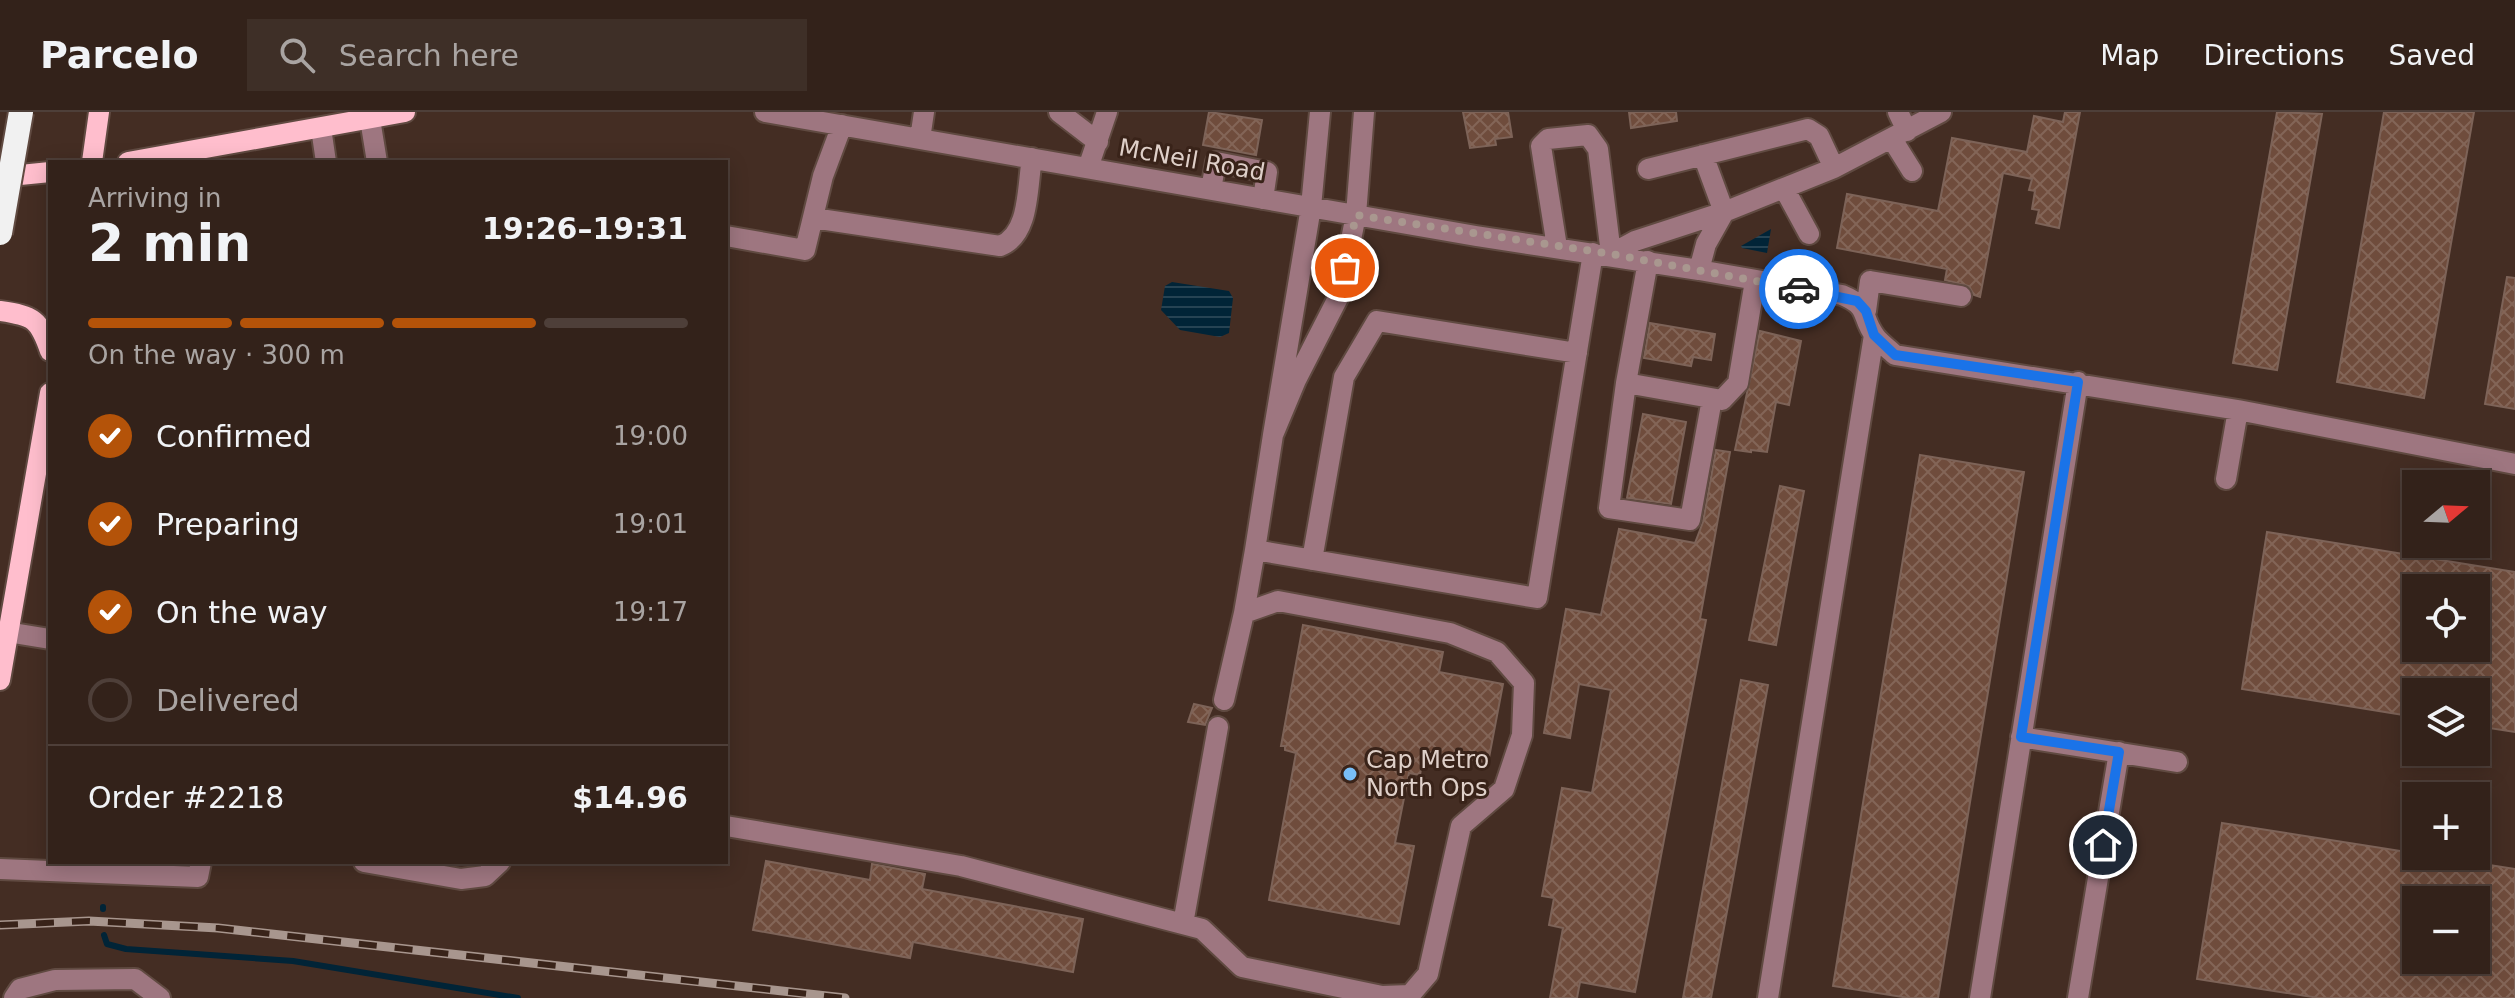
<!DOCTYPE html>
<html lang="en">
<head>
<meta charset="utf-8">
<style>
	:root { --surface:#33221a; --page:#3e2f27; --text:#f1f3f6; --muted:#a9a4a2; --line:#4e3f39; --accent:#b45309 }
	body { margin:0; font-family:"DejaVu Sans",sans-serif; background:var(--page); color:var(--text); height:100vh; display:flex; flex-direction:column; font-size:30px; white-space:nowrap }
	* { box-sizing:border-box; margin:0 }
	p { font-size:26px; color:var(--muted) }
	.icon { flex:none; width:44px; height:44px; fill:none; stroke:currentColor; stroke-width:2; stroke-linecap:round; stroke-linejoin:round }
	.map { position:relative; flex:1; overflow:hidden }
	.panel { position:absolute; left:48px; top:48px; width:680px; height:704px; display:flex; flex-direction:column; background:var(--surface); border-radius:0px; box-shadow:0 4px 20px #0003,0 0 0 2px var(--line) }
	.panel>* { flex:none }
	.needle { width:52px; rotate:71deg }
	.fabs { position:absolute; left:2402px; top:358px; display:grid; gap:16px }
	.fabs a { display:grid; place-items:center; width:88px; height:88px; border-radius:0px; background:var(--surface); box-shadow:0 4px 20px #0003,0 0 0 2px var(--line); font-size:40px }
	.pin { position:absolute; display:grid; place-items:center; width:68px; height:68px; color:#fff; margin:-34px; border:4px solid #fff; border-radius:50%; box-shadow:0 2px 8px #0007 }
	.courier { position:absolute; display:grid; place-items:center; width:80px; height:80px; margin:-40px; border:6px solid #1a73e8; border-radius:50%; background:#fff; color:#222; box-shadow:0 2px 10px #0007 }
	.head em { font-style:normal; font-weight:600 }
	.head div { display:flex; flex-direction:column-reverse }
	.head { display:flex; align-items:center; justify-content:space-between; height:136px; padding:0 40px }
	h1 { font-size:52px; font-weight:600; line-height:60px }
	.bar { display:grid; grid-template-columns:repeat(4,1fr); gap:12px 8px; align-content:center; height:96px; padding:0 40px }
	.bar i { height:10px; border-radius:6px; background:var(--line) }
	.bar .active { background:var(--accent) }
	.bar p { grid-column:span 4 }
	.line { display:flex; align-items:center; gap:20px; padding:0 40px; border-top:2px solid var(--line) }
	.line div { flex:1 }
	ol { padding:0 40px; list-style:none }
	li { display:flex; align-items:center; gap:24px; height:88px }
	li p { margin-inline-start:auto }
	li .icon { padding:8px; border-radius:50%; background:var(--accent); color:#fff; stroke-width:4 }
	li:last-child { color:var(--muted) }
	li i { width:44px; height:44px; border:4px solid var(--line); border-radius:50% }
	header { display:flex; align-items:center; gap:48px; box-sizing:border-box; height:112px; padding:0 40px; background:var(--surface); border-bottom:2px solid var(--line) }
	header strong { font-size:38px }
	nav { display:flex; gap:44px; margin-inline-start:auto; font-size:28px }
	.search { width:560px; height:72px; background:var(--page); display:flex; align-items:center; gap:20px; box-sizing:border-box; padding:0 28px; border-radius:0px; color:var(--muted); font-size:30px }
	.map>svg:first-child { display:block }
</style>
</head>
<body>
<header>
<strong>Parcelo</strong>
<div class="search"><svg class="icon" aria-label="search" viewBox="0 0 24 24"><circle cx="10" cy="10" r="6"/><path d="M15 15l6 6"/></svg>Search here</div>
<nav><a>Map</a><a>Directions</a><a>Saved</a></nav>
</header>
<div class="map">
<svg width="2515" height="886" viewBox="0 0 2515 886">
	<defs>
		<pattern id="water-rules" width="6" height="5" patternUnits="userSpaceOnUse" patternTransform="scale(2)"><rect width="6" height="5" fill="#012437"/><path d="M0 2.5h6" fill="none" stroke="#264353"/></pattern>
		<pattern id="building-cross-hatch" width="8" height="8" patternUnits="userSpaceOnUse" patternTransform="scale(2)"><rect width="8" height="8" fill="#6f4c3c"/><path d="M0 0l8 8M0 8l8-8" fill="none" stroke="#836557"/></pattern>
	</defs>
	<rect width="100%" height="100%" fill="#442d23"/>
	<!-- water -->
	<path fill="url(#water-rules)" d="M1771,117l-4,24 -25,-5 -1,-2z
		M1172,170l57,9 4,7 -4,35 -9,4 -40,-7 -19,-20 4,-24z"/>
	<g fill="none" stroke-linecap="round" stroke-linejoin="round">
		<!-- stream -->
		<path stroke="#012437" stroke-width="6" d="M103,795v2
			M104,823l3,9 19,5 167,12 225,37"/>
	</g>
	<!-- building -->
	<path fill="url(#building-cross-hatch)" stroke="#7d6358" stroke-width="2" fill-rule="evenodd" d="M1209,0l53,8 -6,35 -53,-10z
		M1463,0h45l4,25 -17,2 1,6 -26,3z
		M1629,0h47l1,9 -46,7z
		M2065,0h15l-21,116 -23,-5 3,-13 -7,-1 3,-18 -6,-1 3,-11 -29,-6 -23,124 -6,-2 -5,-9 -24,-6 2,-11 -110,-21 10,-54 91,17 14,-73 75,14 7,-36 29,6z
		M2277,0l45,2 -45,256 -44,-7z
		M2384,0h90l-50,286 -87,-16z
		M2507,165l8,1v131l-30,-5z
		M1650,211l65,11 -4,26 -18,-3 -2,9 -47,-8z
		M1760,219l41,10 -12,64 -13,-3 -9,50 -16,-2v2l-16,-2z
		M1643,302l43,8 -15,82 -44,-6z
		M1716,338l14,2 -30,167 6,1 -71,372 -55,-10 -3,16h-27l13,-70 -14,-3 5,-27 -12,-2 20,-108 30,5 19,-103 -32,-6 -9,54 -26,-5 22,-124 35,6 18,-86 76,14 8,-21z
		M1920,343l104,17 -86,526h-29l-76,-12z
		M1780,374l24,5 -28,154 -27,-5z
		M2267,420l248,40v160l-39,-6v-34h-60v25l-174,-28zM2416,476h60v60h-60z
		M1303,513l140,27 -4,20 64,12 -15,79 -64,-12 -4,24 -11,-2 -14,70 19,3 -15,78 -130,-24 27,-147 -11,-3v-4h-4z
		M1741,568l27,5 -35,194 -22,119h-28z
		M1194,592l18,4 -7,17 -17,-3z
		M2222,711l293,46v129h-196l-122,-19zM2416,788h60v60h-60z
		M766,749l104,19 2,-16 53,10 -3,15 161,30 -10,53 -160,-30 -3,16 -157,-28z"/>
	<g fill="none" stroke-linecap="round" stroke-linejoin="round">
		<defs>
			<path id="minor" d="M765,0l711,124 223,34 7,-26 18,-32 110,-44 107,-56
				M1059,0l39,30
				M1320,0l-9,95 -38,228 23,-55 44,-86 16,-79 8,-103
				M1898,0l9,19
				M370,7l7,43
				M321,16l5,34
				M920,27l4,-27
				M1892,27l20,32
				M1088,56l19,-56
				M1648,57l160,-40 11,7 15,32
				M1784,76l25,46
				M1211,77l5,-27 51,10 -4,27
				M813,106l187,28c30,-11 27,-59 32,-88
				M726,124l79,14 18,-74 19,-51
				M1557,135l-16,-101 7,-7 40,-4 10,14 13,105 24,-13 89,-29 -21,-57
				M1648,149l-22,122 96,17 16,-17 17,-102
				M1699,158l143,25c29,12 18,21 33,41 5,7 14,13 20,19l343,55 -12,69
				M1866,199l4,-30 91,15
				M1626,271l-17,125 81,12 22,-121
				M2238,298l277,54
				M1273,323l-18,115 282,48 56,-345
				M1312,448l32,-183 33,-56 200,32
				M1244,501l11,-63
				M7,520l43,7
				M2021,625l156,25
				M726,714l235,40 241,63 40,38 140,29 28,-1 18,-21 33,-148 43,-37 18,-54 2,-52 -27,-31 -47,-19 -172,-32 -34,12 -20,87
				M364,750l97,17 24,-3 15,-14
				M0,757l198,8 3,-15
				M1183,812l35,-197
				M14,886l6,-9 35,-9 80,-1 25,19
				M1768,886l106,-663
				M1980,886l98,-616
				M2078,886l41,-246"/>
			<path id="major" d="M92,50l7,-50
				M128,50l277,-50
				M0,65l50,-5
				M0,199c34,5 39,8 50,40
				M0,568l50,-287"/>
		</defs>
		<!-- minor casing -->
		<use href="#minor" stroke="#604a41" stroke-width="24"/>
		<!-- major casing -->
		<use href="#major" stroke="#604a41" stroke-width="24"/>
		<!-- minor -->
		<use href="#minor" stroke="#9e7680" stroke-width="20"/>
		<!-- major -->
		<use href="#major" stroke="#ffbecd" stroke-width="20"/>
		<defs>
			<path id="rail" d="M0,813l89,-4 129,7 627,70"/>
		</defs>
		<!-- rail casing -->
		<use href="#rail" stroke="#a8968e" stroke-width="9"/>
		<!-- rail -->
		<use href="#rail" stroke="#392319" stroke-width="6" stroke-dasharray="18" stroke-linecap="butt"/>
		<defs>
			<path id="highway-bridge" d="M0,121l21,-121"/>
		</defs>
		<!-- highway-bridge casing -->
		<use href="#highway-bridge" stroke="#604a41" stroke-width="28" stroke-linecap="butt"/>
		<!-- highway-bridge -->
		<use href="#highway-bridge" stroke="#f1f1f1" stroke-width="24"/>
	</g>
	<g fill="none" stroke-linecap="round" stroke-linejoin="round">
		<!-- done -->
		<path stroke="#a9978f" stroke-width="8" stroke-dasharray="0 14.4" d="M1345,156l11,-53 255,39 188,35"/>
		<!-- route -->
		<path stroke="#1a73e8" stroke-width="10" d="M1799,177l58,12 9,10 8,24 21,20 183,27 -57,355 98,15 -16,93"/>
	</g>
	<!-- markers -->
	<circle fill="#79bff8" stroke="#392319" stroke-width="3" cx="1350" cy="662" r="8"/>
	<g text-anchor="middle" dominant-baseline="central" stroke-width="6" stroke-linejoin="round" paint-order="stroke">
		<!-- street labels -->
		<g font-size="24" fill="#dfd0c9" stroke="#392319">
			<text transform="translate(1192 48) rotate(10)">McNeil Road</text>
		</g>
		<!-- poi labels -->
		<g font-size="24" fill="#dfd0c9" stroke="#392319" text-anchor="start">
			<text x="1366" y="648">Cap Metro<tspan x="1366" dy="28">North Ops</tspan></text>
		</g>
	</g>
</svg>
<div class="fabs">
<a><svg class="needle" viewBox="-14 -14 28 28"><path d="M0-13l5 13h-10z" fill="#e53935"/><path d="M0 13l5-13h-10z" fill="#a9a4a2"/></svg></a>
<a><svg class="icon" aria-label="locate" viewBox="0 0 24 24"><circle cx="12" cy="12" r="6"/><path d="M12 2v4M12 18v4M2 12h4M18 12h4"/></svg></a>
<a><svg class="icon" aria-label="layers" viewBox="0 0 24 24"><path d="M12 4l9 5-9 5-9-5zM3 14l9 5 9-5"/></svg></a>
<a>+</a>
<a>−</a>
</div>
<div class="pin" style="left:1345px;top:156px;background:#ea580c"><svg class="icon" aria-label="bag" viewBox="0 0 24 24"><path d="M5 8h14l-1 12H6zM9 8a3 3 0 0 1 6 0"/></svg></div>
<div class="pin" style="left:2103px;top:733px;background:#1f2937"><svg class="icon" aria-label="home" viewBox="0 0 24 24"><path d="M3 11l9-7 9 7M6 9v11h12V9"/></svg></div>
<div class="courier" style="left:1799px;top:177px"><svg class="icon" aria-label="car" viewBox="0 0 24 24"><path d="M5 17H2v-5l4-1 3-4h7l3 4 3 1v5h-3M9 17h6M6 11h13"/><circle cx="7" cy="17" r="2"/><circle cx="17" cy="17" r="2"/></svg></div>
<section class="panel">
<div class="head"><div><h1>2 min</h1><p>Arriving in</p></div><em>19:26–19:31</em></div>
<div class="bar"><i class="active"></i><i class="active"></i><i class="active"></i><i></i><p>On the way · 300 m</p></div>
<ol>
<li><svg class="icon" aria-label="check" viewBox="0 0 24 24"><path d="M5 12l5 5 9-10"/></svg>Confirmed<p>19:00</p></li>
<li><svg class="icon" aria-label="check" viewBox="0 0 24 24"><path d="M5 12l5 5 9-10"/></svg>Preparing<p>19:01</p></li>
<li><svg class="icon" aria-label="check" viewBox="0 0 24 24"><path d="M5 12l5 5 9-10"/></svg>On the way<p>19:17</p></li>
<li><i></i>Delivered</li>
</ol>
<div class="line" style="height:104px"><div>Order #2218</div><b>$14.96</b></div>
</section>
</div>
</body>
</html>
